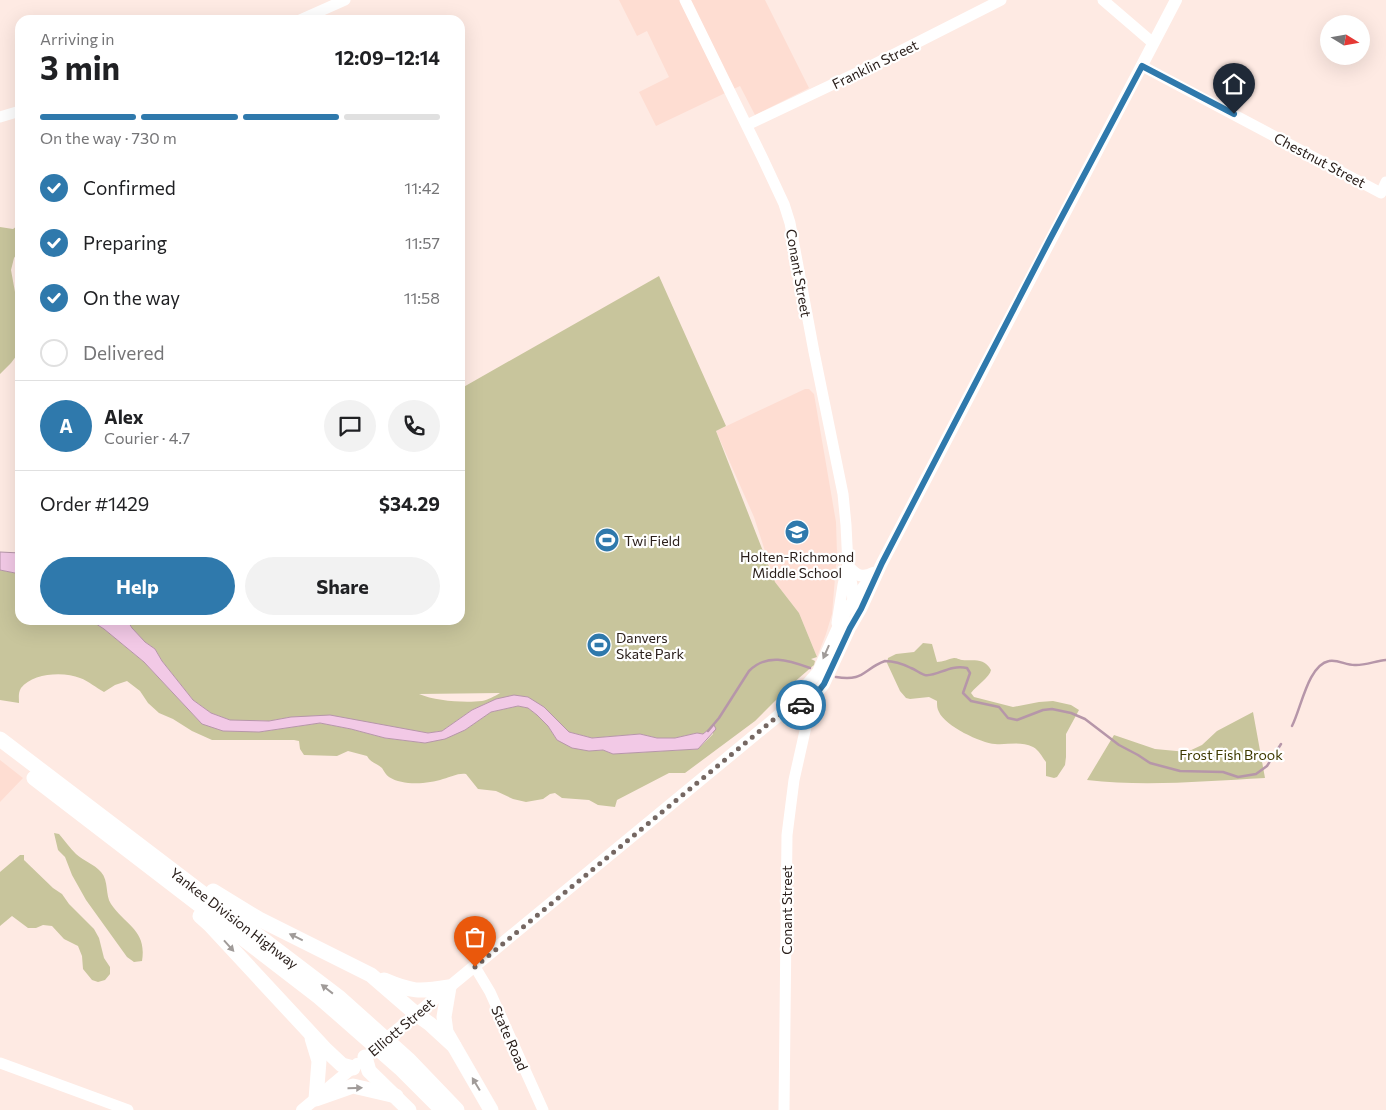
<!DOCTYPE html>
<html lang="en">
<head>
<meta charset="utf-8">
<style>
	:root { --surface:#fff; --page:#f2f2f2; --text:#202124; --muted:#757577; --line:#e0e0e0; --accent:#2f79ac }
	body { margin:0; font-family:Commissioner,sans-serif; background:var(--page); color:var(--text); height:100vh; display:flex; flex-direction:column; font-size:19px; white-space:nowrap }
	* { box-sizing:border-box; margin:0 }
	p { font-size:16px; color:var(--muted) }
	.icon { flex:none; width:28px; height:28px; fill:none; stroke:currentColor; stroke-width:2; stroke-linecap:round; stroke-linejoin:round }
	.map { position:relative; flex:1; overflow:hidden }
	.details { position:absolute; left:15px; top:15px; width:450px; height:610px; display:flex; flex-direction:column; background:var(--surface); border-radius:15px; box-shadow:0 5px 20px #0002 }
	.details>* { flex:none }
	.needle { width:32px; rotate:101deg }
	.fabs { position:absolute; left:1320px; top:15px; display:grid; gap:10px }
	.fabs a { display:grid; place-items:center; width:50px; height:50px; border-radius:50%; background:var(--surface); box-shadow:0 5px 20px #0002; font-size:25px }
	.pin { position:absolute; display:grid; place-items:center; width:42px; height:42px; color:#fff; margin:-51px -21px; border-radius:50% 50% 50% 0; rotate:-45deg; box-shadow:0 0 5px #0007 }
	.pin .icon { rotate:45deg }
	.courier { position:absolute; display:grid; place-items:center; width:50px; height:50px; margin:-25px; border:4px solid #2f79ac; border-radius:50%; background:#fff; color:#222; box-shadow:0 1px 6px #0007 }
	.overview em { font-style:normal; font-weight:700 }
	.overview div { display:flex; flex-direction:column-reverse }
	.overview { display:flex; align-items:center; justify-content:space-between; height:85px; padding:0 25px }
	h1 { font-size:32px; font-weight:700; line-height:38px }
	.bar { display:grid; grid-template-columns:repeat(4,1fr); gap:8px 5px; align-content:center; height:60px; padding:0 25px }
	.bar i { height:6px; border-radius:4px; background:var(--line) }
	.bar .selected { background:var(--accent) }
	.bar p { grid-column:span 4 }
	.line { display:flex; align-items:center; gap:12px; padding:0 25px; border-top:1px solid var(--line) }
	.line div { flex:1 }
	.round { display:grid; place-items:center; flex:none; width:52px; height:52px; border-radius:26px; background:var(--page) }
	ol { padding:0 25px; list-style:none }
	li { display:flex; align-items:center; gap:15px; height:55px }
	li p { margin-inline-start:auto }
	li .icon { padding:5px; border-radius:50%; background:var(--accent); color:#fff; stroke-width:4 }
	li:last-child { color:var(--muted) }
	li i { width:28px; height:28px; border:2px solid var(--line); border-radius:50% }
	.action { display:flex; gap:10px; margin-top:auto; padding:10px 25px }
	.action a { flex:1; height:58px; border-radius:30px; background:var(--accent); color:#fff; font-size:20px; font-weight:700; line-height:58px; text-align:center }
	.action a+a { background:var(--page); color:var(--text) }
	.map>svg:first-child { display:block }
</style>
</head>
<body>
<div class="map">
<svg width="1386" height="1110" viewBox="0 0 1386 1110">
	<rect width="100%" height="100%" fill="#feeae3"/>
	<!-- built -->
	<path fill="#feddd2" d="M619,0h146l44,88 -54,27 -15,-29 -84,40 -17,-34 30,-15 -22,-46 -10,5z
		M805,389h4l5,5 22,128 1,32 -5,60 -6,20 -9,23 -18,-44 -24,-31 -21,-65 -38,-86z
		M0,760l23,18 -23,24z"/>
	<!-- green -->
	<path fill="#c8c59c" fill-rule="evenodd" d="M17,226h3v23l-6,9 -3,12 4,22 5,13v46l-9,12 -11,11v-147l13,2z
		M659,276l67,150 -10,5 59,151 24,31 18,44 -6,2 4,2 -1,4 -22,19 -37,37 -70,52h-16l-52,27 -2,7 -17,-2 -9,-5 -27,-2 -7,-5 -5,1 -7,5 -17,3 -13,-3 -17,-8 -18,-2 -12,-15c-9,-1 -14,3 -23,5 -15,5 -40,7 -54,-2 -3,-2 -5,-6 -7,-9 -6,-5 -11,-5 -15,-12l-19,-5 -11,5 -33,-1 -4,-6 -1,-8 -5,-1h-82l-20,-9 -19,-12 -14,-6 -11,-10 -8,-12 -13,-10 -12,4 -11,7c-8,-4 -15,-11 -24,-14 -16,-7 -48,-5 -59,10 -3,5 -2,10 -2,15l-19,-3v-130l20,4v46h70l14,9 40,33 58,62 57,8 61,-9 31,6 34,9 40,5 40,-13 26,-18 27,-6 10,2 9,7 11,11 9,14 32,11 14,-1 10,4 85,-5 15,-15 -1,-7 -9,7 -6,-1 -22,5h-18l-17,-4 -48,4 -23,-6 -41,-35 -14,-1 -18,3 -24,11 -30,21 -14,2 -137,-16 -22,4 -39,-1 -19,-7 -18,-13 -31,-39 -7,-12 -10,-7 -13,-14 -5,-8h95l10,5 12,-2 3,-3h213v-231zM500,693c-5,3 -12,7 -18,8 -18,2 -47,0 -63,-7z
		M923,643l9,1 5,18c6,0 11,-3 17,-4 3,0 4,1 8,2 11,1 22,-3 29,10 -1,7 -15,16 -20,23l3,4 39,10 26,-5 14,-1 18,4 8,5 -13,24v23l-1,8 -8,12 -3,1 -8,-2v-14c-4,-5 -7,-12 -13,-15 -12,-6 -25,-2 -38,-3 -14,-1 -50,-18 -56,-32 -2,-3 -2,-7 -2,-11l-8,-4 -19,2 -4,-1 -6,-7 -13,-28 1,-5 8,-4 18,-2z
		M1253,712l12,66c-59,3 -119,9 -178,2l27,-45 41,14 32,3 15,-7 15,-14z
		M54,833l5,1c5,6 11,14 17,20 8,7 18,10 25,18 8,9 4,23 10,32 15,22 36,26 31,57l-8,1 -7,-5 -41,-57 -14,-25 -7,-18 -7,-7z
		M20,855h4v5l29,28 9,6 7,10 25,25 5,9 5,20 6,9v7l-5,6 -7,2 -6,-2 -9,-11 -1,-13 -4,-10 -14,-7 -12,-13 -9,-1 -7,3h-8l-16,-12 -12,10v-54z"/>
	<!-- water -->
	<path fill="#f2c9e6" stroke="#b696a9" d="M0,552l20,1v21l-20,-4z
		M90,620h37l5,8 13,14 10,7 7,12 31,39 18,13 19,7 39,1 22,-4 39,-2 98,18 14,-2 30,-21 24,-11 18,-4 14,2 16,10 25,25 23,6 48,-4 17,4h18l22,-5 6,1 11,-9 2,4 -18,20 -85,5 -10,-4 -14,1 -17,-3 -15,-8 -9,-14 -11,-11 -9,-7 -10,-2 -27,6 -26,18 -20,9 -20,4 -40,-5 -34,-9 -31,-6 -61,9 -36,-1 -21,-7 -58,-62 -40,-33z"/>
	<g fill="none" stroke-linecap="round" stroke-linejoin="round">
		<!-- stream -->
		<path stroke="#b696a9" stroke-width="2.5" d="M836,677c28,5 27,-8 49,-16 10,0 18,3 26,7 5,2 10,6 14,7 12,2 24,-11 42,-7l3,5 -7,20 8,8 28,6 9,11 9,2 26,-10 9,-1 19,4 14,6 34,26 19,10 12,8 30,8 43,1 15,5 18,-3 11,-8 14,-22
			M1292,726c9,-17 16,-61 37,-65 9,-2 18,5 27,4 10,0 20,-4 30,-5
			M708,731l11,-13 30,-47c18,-18 39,-11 61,-3"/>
		<!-- secondary -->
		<path stroke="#fff" stroke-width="11" d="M685,0l77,157 22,47 6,19 24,129 29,142 3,31 2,41 4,19 1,21
			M1103,0l50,43
			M300,20l45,-20
			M1142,66l239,127 5,-11
			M0,117l20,-6
			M747,125l116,-55 138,-70
			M837,623l6,-38 4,-17
			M475,967l15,25 53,118
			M0,1063l128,47
			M784,1110l3,-275 7,-55 20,-89"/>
		<!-- primary -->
		<path stroke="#fff" stroke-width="12" d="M848,566c7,9 14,13 25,7
			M787,713l12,4 8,7
			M778,716l35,-18 11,-14 26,-56 11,-19 21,-46 294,-563
			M380,1044l398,-328 11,-14 16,-15 13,-15 27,-60 26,-35
			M302,1110l55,-46"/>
		<!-- highway -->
		<g stroke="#fff" stroke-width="15">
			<path id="s1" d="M0,739l340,259 68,61 49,51"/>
			<path d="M34,778l285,219 81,71 42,42"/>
			<path d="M213,891l46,28 112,56 45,39 14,10 24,22"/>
			<path d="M200,916l10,9 116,125 16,15 11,3"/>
			<path d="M384,980c28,12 35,12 65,7l-5,30 2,15 45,78"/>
			<path d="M312,1038l7,23 -3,38 37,-13 43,10"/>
			<path d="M365,1057l4,14 40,39"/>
		</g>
	</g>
	<!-- one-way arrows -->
	<defs><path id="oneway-solid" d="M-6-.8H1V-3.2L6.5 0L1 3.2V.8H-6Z" transform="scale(1.25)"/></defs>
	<g fill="#a09b99">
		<use href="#oneway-solid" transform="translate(826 652) rotate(114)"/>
		<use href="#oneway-solid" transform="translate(296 937) rotate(-154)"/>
		<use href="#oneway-solid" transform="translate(229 946) rotate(48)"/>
		<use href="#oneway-solid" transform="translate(327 989) rotate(-142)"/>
		<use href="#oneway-solid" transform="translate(476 1084) rotate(-121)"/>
		<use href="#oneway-solid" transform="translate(355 1088) rotate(-1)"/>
	</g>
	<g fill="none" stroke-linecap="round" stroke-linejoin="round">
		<!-- done -->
		<path stroke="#756762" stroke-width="5" stroke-dasharray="0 9" d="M475,967l303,-251 23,-11"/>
		<!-- route -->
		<path stroke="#2f79ac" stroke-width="6" d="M801,705l12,-7 11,-14 26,-56 11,-19 21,-46 168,-324 92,-173 92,48"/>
	</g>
	<!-- icons -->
	<defs>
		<symbol id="school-disc" viewBox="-11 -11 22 22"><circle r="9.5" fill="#2f79ac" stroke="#fff"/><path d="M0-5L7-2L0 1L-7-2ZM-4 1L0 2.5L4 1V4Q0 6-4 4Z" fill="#fff"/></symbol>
		<symbol id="stadium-disc" viewBox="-11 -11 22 22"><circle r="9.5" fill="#2f79ac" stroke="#fff"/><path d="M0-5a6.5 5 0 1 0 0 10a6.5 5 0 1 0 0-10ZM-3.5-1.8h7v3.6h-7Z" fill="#fff"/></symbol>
	</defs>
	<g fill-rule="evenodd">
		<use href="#school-disc" x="783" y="518" width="28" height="28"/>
		<use href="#stadium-disc" x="593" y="526" width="28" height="28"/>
		<use href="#stadium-disc" x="585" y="631" width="28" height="28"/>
	</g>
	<g text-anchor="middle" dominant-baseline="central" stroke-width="4.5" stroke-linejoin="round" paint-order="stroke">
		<!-- street labels -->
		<g font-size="14" fill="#2b201c" stroke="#fff">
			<text transform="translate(875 64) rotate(-26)">Franklin Street</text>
			<text transform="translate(1320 160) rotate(28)">Chestnut Street</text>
			<text transform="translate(799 273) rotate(80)">Conant Street</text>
			<text transform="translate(786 910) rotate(-90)">Conant Street</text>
			<text stroke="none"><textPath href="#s1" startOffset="295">Yankee Division Highway</textPath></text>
			<text transform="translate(401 1027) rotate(-40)">Elliott Street</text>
			<text transform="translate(510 1038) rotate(66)">State Road</text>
		</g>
		<!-- poi labels -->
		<g font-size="14" fill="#2b201c" stroke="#fff" text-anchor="start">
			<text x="624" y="540">Twi Field</text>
			<text x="797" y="556" text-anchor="middle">Holten-Richmond<tspan x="797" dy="16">Middle School</tspan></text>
			<text x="616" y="637">Danvers<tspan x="616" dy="16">Skate Park</tspan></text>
		</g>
		<!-- park labels -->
		<g font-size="14" fill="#3e3900" stroke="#fff">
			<text x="1231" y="754">Frost Fish Brook</text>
		</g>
	</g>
</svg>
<div class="fabs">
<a><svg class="needle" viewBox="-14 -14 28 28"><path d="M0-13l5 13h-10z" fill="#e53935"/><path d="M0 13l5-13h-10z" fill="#757577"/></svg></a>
</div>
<div class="pin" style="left:475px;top:967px;background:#ea580c"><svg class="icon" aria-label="bag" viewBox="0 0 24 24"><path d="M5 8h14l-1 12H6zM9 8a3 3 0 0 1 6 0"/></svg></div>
<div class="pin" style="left:1234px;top:114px;background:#1f2937"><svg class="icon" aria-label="home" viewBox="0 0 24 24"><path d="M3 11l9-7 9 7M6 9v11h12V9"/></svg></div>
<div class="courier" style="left:801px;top:705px"><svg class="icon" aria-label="car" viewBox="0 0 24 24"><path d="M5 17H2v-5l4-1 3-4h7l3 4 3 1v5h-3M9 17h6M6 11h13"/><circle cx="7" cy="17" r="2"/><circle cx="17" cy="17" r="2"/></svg></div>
<section class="details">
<div class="overview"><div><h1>3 min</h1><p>Arriving in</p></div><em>12:09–12:14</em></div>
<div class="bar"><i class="selected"></i><i class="selected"></i><i class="selected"></i><i></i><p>On the way · 730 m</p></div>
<ol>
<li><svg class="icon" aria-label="check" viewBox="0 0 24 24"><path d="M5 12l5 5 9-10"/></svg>Confirmed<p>11:42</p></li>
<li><svg class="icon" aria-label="check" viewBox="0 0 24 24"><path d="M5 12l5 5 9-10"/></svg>Preparing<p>11:57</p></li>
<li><svg class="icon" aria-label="check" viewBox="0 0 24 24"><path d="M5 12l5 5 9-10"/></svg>On the way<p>11:58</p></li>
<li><i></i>Delivered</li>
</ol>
<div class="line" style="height:90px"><b class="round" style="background:var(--accent);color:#fff">A</b><div><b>Alex</b><p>Courier · 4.7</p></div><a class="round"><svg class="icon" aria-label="chat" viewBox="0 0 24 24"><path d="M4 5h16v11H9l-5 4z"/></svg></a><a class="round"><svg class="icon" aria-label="phone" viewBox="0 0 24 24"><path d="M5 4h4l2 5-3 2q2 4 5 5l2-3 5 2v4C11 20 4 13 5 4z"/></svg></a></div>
<div class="line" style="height:65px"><div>Order #1429</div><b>$34.29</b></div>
<div class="action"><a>Help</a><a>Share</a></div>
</section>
</div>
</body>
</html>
